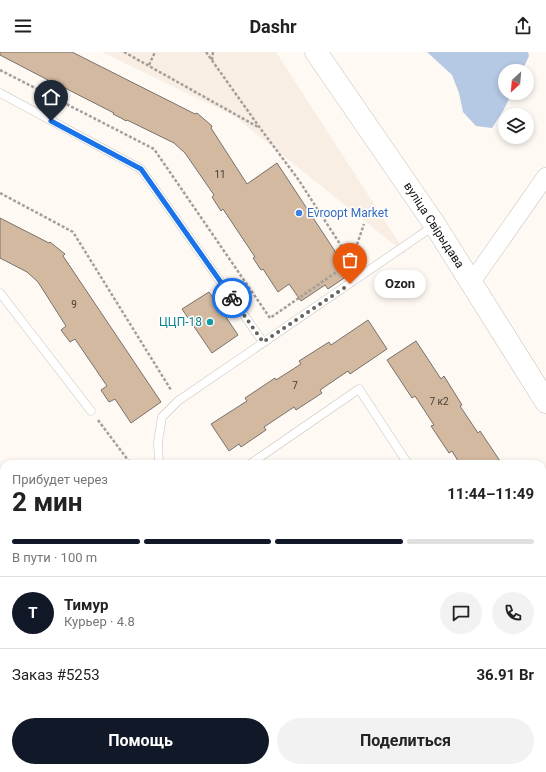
<!DOCTYPE html>
<html lang="ru">
<head>
<meta charset="utf-8">
<style>
	:root { --surface:#fff; --page:#f2f2f2; --text:#222; --muted:#767676; --line:#e0e0e0; --accent:#111827 }
	body { margin:0; font-family:Roboto,sans-serif; background:var(--page); color:var(--text); height:100vh; display:flex; flex-direction:column; font-size:15px; white-space:nowrap }
	* { box-sizing:border-box; margin:0 }
	p { font-size:13px; color:var(--muted) }
	.icon { flex:none; width:22px; height:22px; fill:none; stroke:currentColor; stroke-width:2; stroke-linecap:round; stroke-linejoin:round }
	.map { position:relative; flex:1; overflow:hidden }
	.drawer { position:absolute; left:0px; top:408px; width:546px; height:312px; display:flex; flex-direction:column; background:var(--surface); border-radius:12px 12px 0 0; box-shadow:0 2px 6px #0003 }
	.drawer>* { flex:none }
	.needle { width:26px; rotate:206deg }
	.tools { position:absolute; left:498px; top:12px; display:grid; gap:8px }
	.tools a { display:grid; place-items:center; width:36px; height:36px; border-radius:50%; background:var(--surface); box-shadow:0 2px 6px #0003; font-size:20px }
	.pin { position:absolute; display:grid; place-items:center; width:34px; height:34px; color:#fff; margin:-41px -17px; border-radius:50% 50% 50% 0; rotate:-45deg; box-shadow:0 0 4px #0007 }
	.pin .icon { rotate:45deg }
	.courier { position:absolute; display:grid; place-items:center; width:40px; height:40px; margin:-20px; border:3px solid #1a73e8; border-radius:50%; background:#fff; color:#222; box-shadow:0 1px 5px #0007 }
	.bubble { position:absolute; height:28px; border-radius:14px; background:var(--surface); box-shadow:0 2px 6px #0003; font-size:13px; font-weight:700; line-height:28px; text-align:center }
	.overview em { font-style:normal; font-weight:700 }
	.overview div { display:flex; flex-direction:column-reverse }
	.overview { display:flex; align-items:center; justify-content:space-between; height:68px; padding:0 12px }
	h1 { font-size:26px; font-weight:700; line-height:30px }
	.bar { display:grid; grid-template-columns:repeat(4,1fr); gap:6px 4px; align-content:center; height:48px; padding:0 12px }
	.bar i { height:5px; border-radius:3px; background:var(--line) }
	.bar .selected { background:var(--accent) }
	.bar p { grid-column:span 4 }
	.line { display:flex; align-items:center; gap:10px; padding:0 12px; border-top:1px solid var(--line) }
	.line div { flex:1 }
	.round { display:grid; place-items:center; flex:none; width:42px; height:42px; border-radius:21px; background:var(--page) }
	.primary-button { display:flex; gap:8px; margin-top:auto; padding:8px 12px }
	.primary-button a { flex:1; height:46px; border-radius:24px; background:var(--accent); color:#fff; font-size:16px; font-weight:700; line-height:46px; text-align:center }
	.primary-button a+a { background:var(--page); color:var(--text) }
	header { display:flex; justify-content:space-between; align-items:center; height:52px; padding:0 12px; background:var(--surface); font-size:18px; font-weight:700 }
	.map>svg:first-child { display:block }
</style>
</head>
<body>
<header><svg class="icon" aria-label="menu" viewBox="0 0 24 24"><path d="M4 6h16M4 12h16M4 18h16"/></svg>Dashr<svg class="icon" aria-label="share" viewBox="0 0 24 24"><path d="M12 15V3M7 8l5-5 5 5M5 13v7h14v-7"/></svg></header>
<div class="map">
<svg width="546" height="720" viewBox="0 0 546 720">
	<rect width="100%" height="100%" fill="#fff9f4"/>
	<!-- built -->
	<path fill="#f9eee3" d="M102,0h174l131,203 -173,-139z
		M0,441l4,6v269h79l-7,4h-76z
		M127,716h22v4h-29z"/>
	<!-- green -->
	<path fill="#ead7c5" d="M4,533v47l-4,-6v-38z"/>
	<!-- water -->
	<path fill="#b5c8e4" d="M427,0h101l1,4 -7,15h-17v22h7l-9,18 -11,17 -16,-2 -13,-14 -4,-19 -7,-18z"/>
	<!-- building -->
	<path fill="#d3b9a0" stroke="#77726e" d="M0,0h72l123,62 2,-1 15,13 -1,2 36,56 30,-21 73,111 -22,15 -3,-4 -24,16 -12,-17 -11,8 -15,-23 -2,1 -8,-12 2,-1 -32,-48 -2,2 -9,-14 2,-2 -29,-42 -11,-10 -47,-23 -1,1 -5,-3 -8,-4 1,-1 -53,-27 -1,2 -13,-6 1,-2 -48,-25z
		M0,166l49,25 1,-1 15,12 -2,2 98,146 -30,21 -16,-24 -6,3 -8,-12 6,-4 -32,-47 -5,3 -9,-12 5,-4 -28,-44 -11,-10 -27,-14z
		M209,240l29,43 -26,18 -30,-44z
		M368,268l19,29 -37,25 -2,-3 -28,19 2,3 -26,17 -2,-3 -30,20 2,3 -25,17 -2,-3 -10,7 -18,-27 36,-23 -2,-3 30,-20 1,2 25,-16 -2,-3 30,-19 2,3z
		M416,289l25,38 3,-3 18,29 -2,1 18,27 2,-2 22,33h-42l-8,-13 -3,2 -18,-27 3,-1 -19,-29 -3,2 -25,-38z"/>
	<g fill="none" stroke-linecap="round" stroke-linejoin="round">
		<defs>
			<path id="service" d="M0,41l141,76 122,173
				M0,241l91,118
				M159,412l-1,-22 4,-25 16,-16 257,-176
				M250,412l109,-75 49,75
				M542,619l4,6
				M177,716v4
				M426,716l3,4
				M383,720l6,-4"/>
			<path id="minor" d="M471,231l75,-107"/>
			<path id="secondary" d="M316,0l119,173 111,177"/>
		</defs>
		<!-- service casing -->
		<use href="#service" stroke="#c7c2bd" stroke-width="9"/>
		<!-- minor casing -->
		<use href="#minor" stroke="#c7c2bd" stroke-width="18"/>
		<!-- secondary casing -->
		<use href="#secondary" stroke="#c7c2bd" stroke-width="23"/>
		<!-- path -->
		<path stroke="#a39f9b" stroke-width="2.5" stroke-dasharray="3 2" stroke-linecap="butt" d="M124,0l134,75
			M206,0l54,76 38,51 53,82
			M212,8l1,-8
			M149,13l6,-13
			M0,18l154,79 116,169 81,-56 13,-38
			M0,141l73,39 98,158
			M98,368l33,44
			M111,720l7,-4"/>
		<!-- service -->
		<use href="#service" stroke="#fff" stroke-width="8"/>
		<!-- minor -->
		<use href="#minor" stroke="#fff" stroke-width="17"/>
		<!-- secondary -->
		<use href="#secondary" stroke="#fff" stroke-width="22"/>
	</g>
	<g fill="none" stroke-linecap="round" stroke-linejoin="round">
		<!-- done -->
		<path stroke="#676460" stroke-width="4" stroke-dasharray="0 7.2" d="M232,246l31,44 87,-58"/>
		<!-- route -->
		<path stroke="#1a73e8" stroke-width="5" d="M51,69l90,48 91,129"/>
	</g>
	<!-- markers -->
	<circle fill="#3f7fe0" stroke="#fff" stroke-width="1.5" cx="299" cy="161" r="4"/>
	<circle fill="#0f9aa8" stroke="#fff" stroke-width="1.5" cx="210" cy="270" r="4"/>
	<g text-anchor="middle" dominant-baseline="central" stroke-width="3" stroke-linejoin="round" paint-order="stroke">
		<!-- number labels -->
		<g font-size="10" fill="#443c35">
			<text x="220" y="122">11</text>
			<text x="74" y="252">9</text>
			<text x="295" y="333">7</text>
			<text x="439" y="349">7 к2</text>
		</g>
		<!-- shop labels -->
		<g font-size="12" fill="#366cbe" stroke="#fff" text-anchor="start">
			<text x="307" y="161">Evroopt Market</text>
		</g>
		<!-- street labels -->
		<g font-size="12" fill="#151311" stroke="#fff">
			<text transform="translate(434 173) rotate(57)">вуліца Свірыдава</text>
		</g>
		<!-- culture labels -->
		<g font-size="12" fill="#0d838f" stroke="#fff" text-anchor="end">
			<text x="202" y="270">ЦЦП-18</text>
		</g>
	</g>
</svg>
<div class="tools">
<a><svg class="needle" viewBox="-14 -14 28 28"><path d="M0-13l5 13h-10z" fill="#e53935"/><path d="M0 13l5-13h-10z" fill="#767676"/></svg></a>
<a><svg class="icon" aria-label="layers" viewBox="0 0 24 24"><path d="M12 4l9 5-9 5-9-5zM3 14l9 5 9-5"/></svg></a>
</div>
<div class="pin" style="left:350px;top:232px;background:#ea580c"><svg class="icon" aria-label="bag" viewBox="0 0 24 24"><path d="M5 8h14l-1 12H6zM9 8a3 3 0 0 1 6 0"/></svg></div>
<div class="pin" style="left:51px;top:69px;background:#1f2937"><svg class="icon" aria-label="home" viewBox="0 0 24 24"><path d="M3 11l9-7 9 7M6 9v11h12V9"/></svg></div>
<div class="courier" style="left:232px;top:246px"><svg class="icon" aria-label="bike" viewBox="0 0 24 24"><circle cx="6" cy="16" r="4"/><circle cx="18" cy="16" r="4"/><path d="M6 16l4-8h5l3 8M10 8l3 8H6M13 5h3"/></svg></div>
<div class="bubble" style="left:374px;top:218px;width:52px">Ozon</div>
<section class="drawer">
<div class="overview"><div><h1>2 мин</h1><p>Прибудет через</p></div><em>11:44–11:49</em></div>
<div class="bar"><i class="selected"></i><i class="selected"></i><i class="selected"></i><i></i><p>В пути · 100 m</p></div>
<div class="line" style="height:72px"><b class="round" style="background:var(--accent);color:#fff">Т</b><div><b>Тимур</b><p>Курьер · 4.8</p></div><a class="round"><svg class="icon" aria-label="chat" viewBox="0 0 24 24"><path d="M4 5h16v11H9l-5 4z"/></svg></a><a class="round"><svg class="icon" aria-label="phone" viewBox="0 0 24 24"><path d="M5 4h4l2 5-3 2q2 4 5 5l2-3 5 2v4C11 20 4 13 5 4z"/></svg></a></div>
<div class="line" style="height:52px"><div>Заказ #5253</div><b>36.91 Br</b></div>
<div class="primary-button"><a>Помощь</a><a>Поделиться</a></div>
</section>
</div>
</body>
</html>
